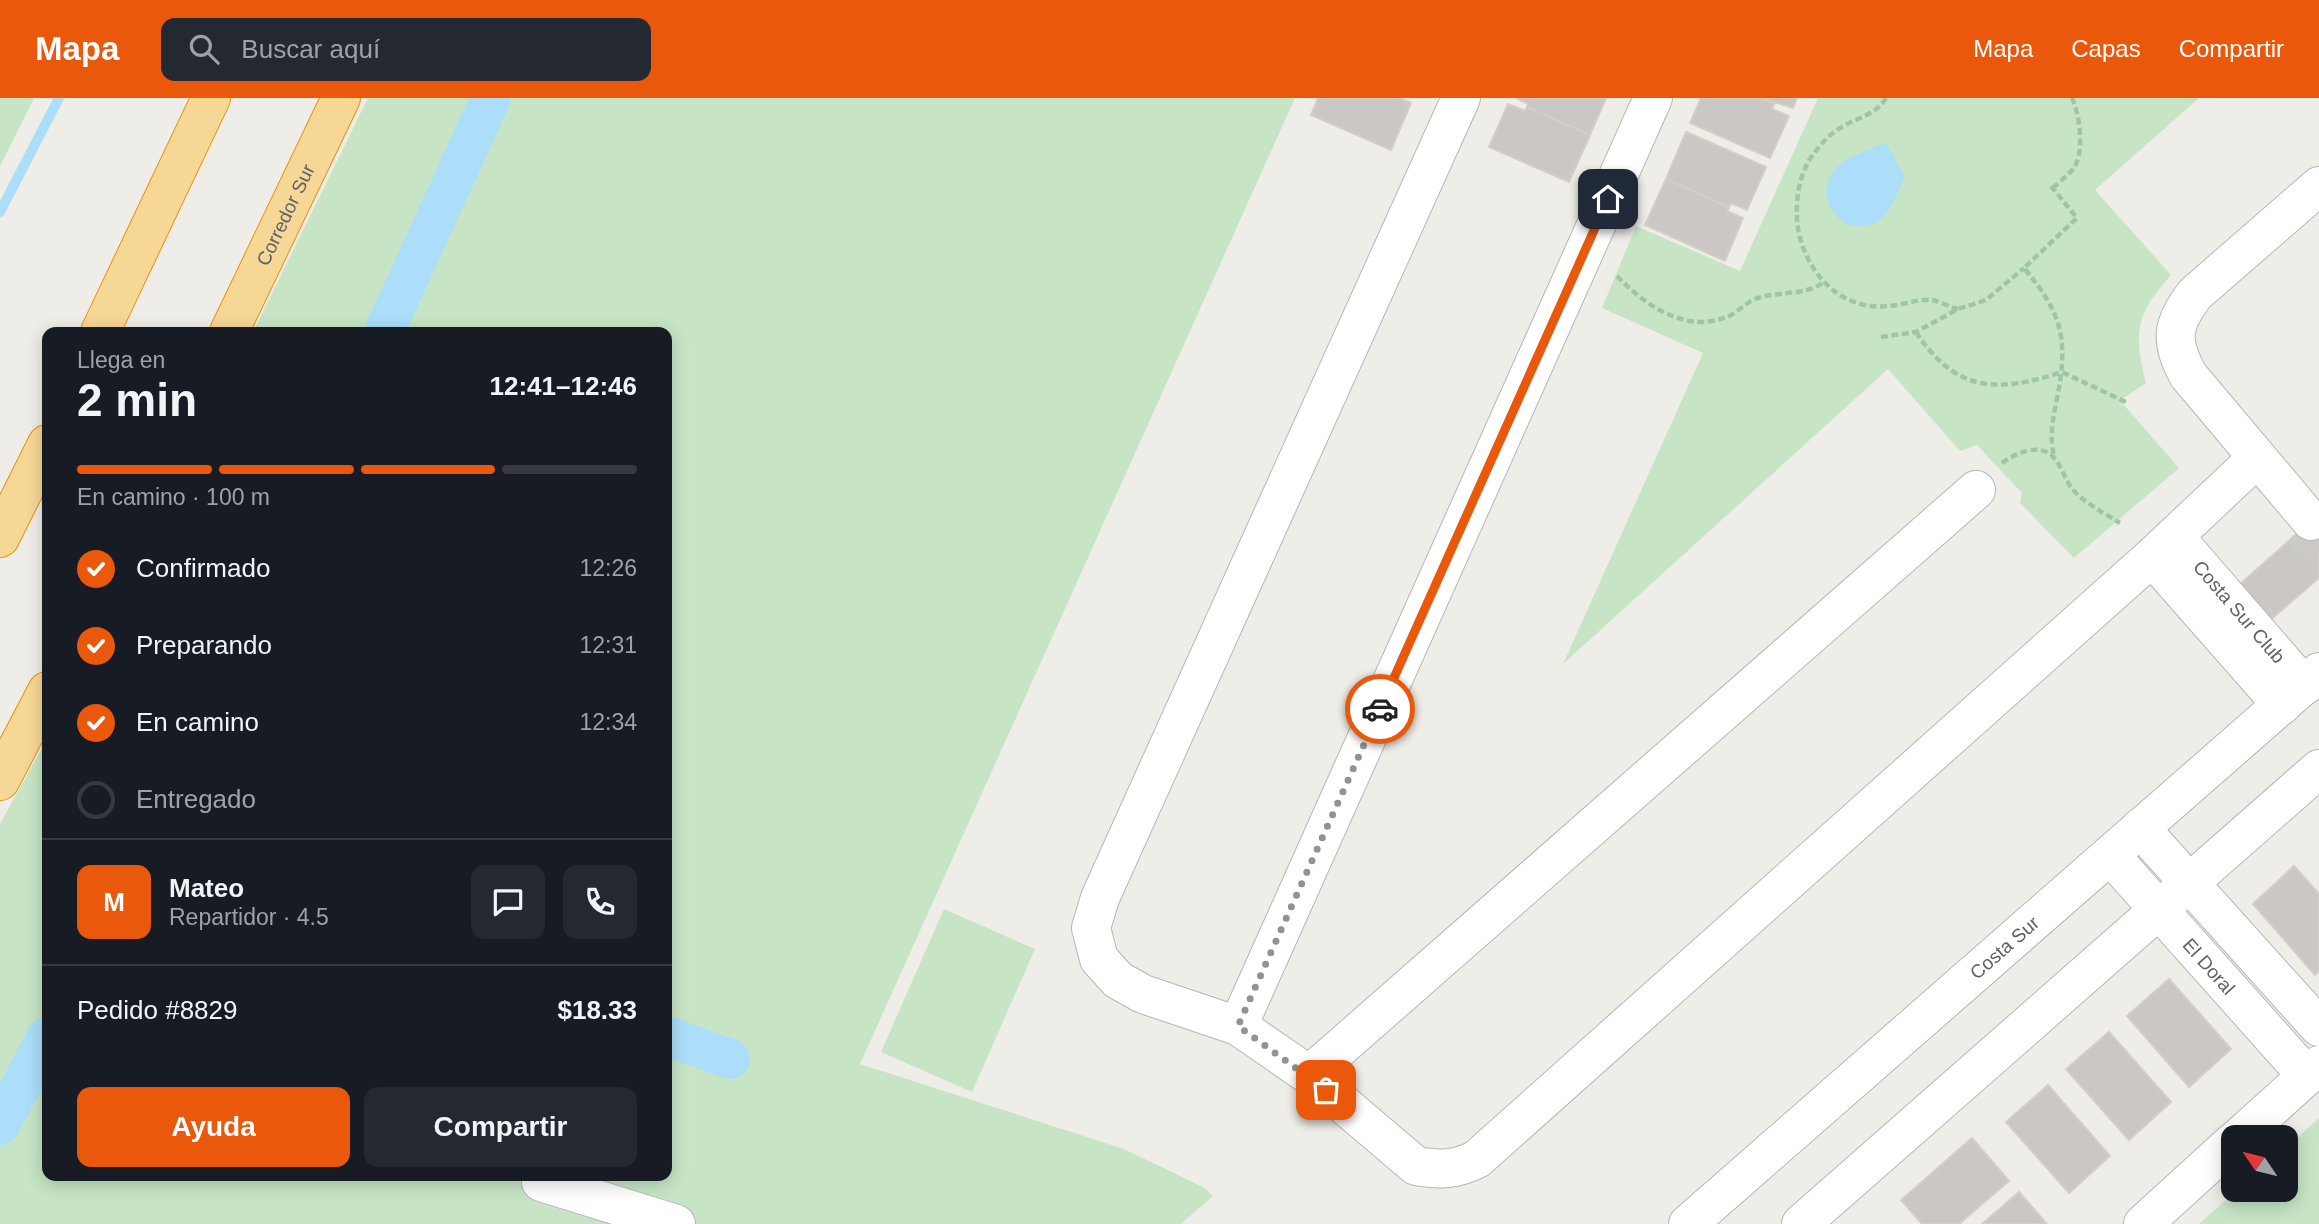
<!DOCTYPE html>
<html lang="es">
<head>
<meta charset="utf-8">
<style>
	:root { --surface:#171b24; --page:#242831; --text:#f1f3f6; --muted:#9ea1a6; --line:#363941; --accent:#ea580c }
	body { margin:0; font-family:Arial,sans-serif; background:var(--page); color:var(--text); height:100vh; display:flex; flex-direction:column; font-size:26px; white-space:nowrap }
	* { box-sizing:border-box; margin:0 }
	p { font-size:23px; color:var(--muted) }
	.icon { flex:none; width:38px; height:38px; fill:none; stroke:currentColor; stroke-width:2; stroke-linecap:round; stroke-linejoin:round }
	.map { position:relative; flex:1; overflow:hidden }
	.sheet { position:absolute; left:42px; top:229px; width:630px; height:854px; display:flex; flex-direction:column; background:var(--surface); border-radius:14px; box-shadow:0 4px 18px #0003 }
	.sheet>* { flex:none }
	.needle { width:46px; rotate:305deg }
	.fabs { position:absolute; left:2221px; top:1027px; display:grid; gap:14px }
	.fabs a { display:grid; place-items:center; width:77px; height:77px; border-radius:14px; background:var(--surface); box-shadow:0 4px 18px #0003; font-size:35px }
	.pin { position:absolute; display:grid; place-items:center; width:60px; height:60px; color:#fff; margin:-30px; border-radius:14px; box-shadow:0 4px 10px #0006 }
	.courier { position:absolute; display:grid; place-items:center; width:70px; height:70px; margin:-35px; border:5px solid #ea580c; border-radius:50%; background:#fff; color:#222; box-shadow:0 2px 9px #0007 }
	.overview em { font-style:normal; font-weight:700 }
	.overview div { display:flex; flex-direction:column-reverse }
	.overview { display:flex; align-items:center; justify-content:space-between; height:119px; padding:0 35px }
	h1 { font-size:46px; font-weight:700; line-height:52px }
	.bar { display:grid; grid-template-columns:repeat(4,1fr); gap:10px 7px; align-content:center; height:84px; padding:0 35px }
	.bar i { height:9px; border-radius:5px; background:var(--line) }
	.bar .selected { background:var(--accent) }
	.bar p { grid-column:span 4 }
	.line { display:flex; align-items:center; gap:18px; padding:0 35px; border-top:2px solid var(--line) }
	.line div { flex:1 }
	.round { display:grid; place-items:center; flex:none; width:74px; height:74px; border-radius:14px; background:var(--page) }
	ol { padding:0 35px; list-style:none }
	li { display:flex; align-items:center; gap:21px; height:77px }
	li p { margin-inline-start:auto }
	li .icon { padding:7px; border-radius:50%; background:var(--accent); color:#fff; stroke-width:4 }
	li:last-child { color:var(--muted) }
	li i { width:38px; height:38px; border:4px solid var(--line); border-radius:50% }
	.action { display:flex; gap:14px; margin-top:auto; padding:14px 35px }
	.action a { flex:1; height:80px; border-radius:14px; background:var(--accent); color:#fff; font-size:28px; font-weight:700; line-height:80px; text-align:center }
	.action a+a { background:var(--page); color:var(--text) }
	header { display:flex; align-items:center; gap:42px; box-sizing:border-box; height:98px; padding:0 35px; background:var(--accent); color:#fff }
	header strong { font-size:33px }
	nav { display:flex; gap:38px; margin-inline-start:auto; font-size:24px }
	.search { width:490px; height:63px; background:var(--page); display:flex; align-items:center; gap:18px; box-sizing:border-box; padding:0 24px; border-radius:14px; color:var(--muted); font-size:26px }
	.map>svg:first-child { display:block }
</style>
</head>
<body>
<header>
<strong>Mapa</strong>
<div class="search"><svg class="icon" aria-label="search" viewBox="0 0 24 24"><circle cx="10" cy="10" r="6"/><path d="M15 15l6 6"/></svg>Buscar aquí</div>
<nav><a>Mapa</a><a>Capas</a><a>Compartir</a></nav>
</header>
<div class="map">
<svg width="2319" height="1126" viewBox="0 0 2319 1126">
	<rect width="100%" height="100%" fill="#efede7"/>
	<!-- green -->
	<path fill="#c7e5c5" d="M0,0h34l-34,68z
		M368,0h927l-435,966 264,85 79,38 10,9 -32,28h-1181v-400l47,-85v437h620v-844h-414z
		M1818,0h381l-104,92 76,85c-35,39 -38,58 -25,108l-22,15 -1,6 56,64 -105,90 -54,-55 2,-10 -45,-48 -17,6 -72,-82 -325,295 140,-311 -101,-45 34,-82 104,45z
		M944,811l91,40 -63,143 -91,-40z
		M2319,1020v106h-120l38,-34h49v-42z"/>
	<!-- water -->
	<path fill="#acdefa" d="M1885,44l20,34c-7,14 -12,33 -24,43 -33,26 -74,-21 -44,-52 10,-11 34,-17 48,-25z"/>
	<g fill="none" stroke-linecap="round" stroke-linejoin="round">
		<!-- stream -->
		<path stroke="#acdefa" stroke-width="10" d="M0,114l59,-114"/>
		<!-- canal -->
		<path stroke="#acdefa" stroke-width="40" d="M384,234l107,-234
			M667,938l63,23
			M0,1027l47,-88"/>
	</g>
	<!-- building -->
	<path fill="#cbc7c4" stroke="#d4cec5" stroke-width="2" d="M1318,0h81l12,5 -20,47 -80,-35z
		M1516,0h90l-16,37 -63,-28 1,-3z
		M1701,0h60l13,6 -2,5 17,7 -19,42 -80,-35z
		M1761,0h36l-4,10z
		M1508,6l17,7 2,-4 63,28 -21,47 -80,-35z
		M1686,34l80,35 -19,43 -16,-7 -2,4 -63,-28z
		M1666,81l63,28 -2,4 16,7 -18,43 -80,-36z
		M2319,416v64l-49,42 -31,-35z
		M2294,768l25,28v77l-4,4 -62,-71z
		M2169,881l62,70 -42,38 -62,-71z
		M2109,934l62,70 -42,38 -63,-71z
		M2048,987l62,71 -41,37 -63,-71z
		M1972,1040l37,43 -50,43h-37l-21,-24z
		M2019,1094l28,32h-65z"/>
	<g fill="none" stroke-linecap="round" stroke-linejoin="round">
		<!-- street-tunnel -->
		<path stroke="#cbcac7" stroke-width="38" stroke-dasharray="38 19" stroke-linecap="butt" d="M2301,432l18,21"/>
		<defs>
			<g id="street">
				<path d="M1461,0l-361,800 -9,30 8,31 19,21 25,14 95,32 71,49 107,91c24,4 40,4 61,-7l675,-602 104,-98"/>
				<path d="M2311,423l-123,-146c-18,-34 -17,-50 7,-81l124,-108"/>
				<path id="s1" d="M2174,438l130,150"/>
				<path d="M2152,459l130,148"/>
				<path d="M2140,730l179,199"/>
				<path id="s2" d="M2110,757l197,221"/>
				<path d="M1238,928l415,-928"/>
				<path d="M1309,977l667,-585"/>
				<path d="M2238,1040l81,-73"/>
				<path d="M541,1084l135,42"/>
				<path d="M2143,1126l90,-82"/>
			</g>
			<g id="secondary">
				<path id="s3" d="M1688,1126l631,-552"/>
				<path d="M1801,1126l518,-455"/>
			</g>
			<g id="highway">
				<path d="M100,234l111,-234"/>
				<path id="s4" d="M229,234l112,-234"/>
				<path d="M0,440l47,-94"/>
				<path d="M0,683l47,-90"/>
			</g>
		</defs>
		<!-- street casing -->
		<use href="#street" stroke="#b4b7ba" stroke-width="40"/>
		<!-- secondary casing -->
		<use href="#secondary" stroke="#b3b6ba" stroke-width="40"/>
		<!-- highway casing -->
		<use href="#highway" stroke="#e9920d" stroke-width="40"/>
		<!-- path -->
		<path stroke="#9ec6a6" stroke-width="4.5" stroke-dasharray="7 3.5" stroke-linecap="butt" d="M1886,0c-10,17 -28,19 -44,29 -13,7 -21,17 -30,29 -15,21 -18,54 -13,78 11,44 44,77 91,72 13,-1 31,-8 43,-6 8,2 17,7 25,9
			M2051,88l26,32 -53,50c38,45 45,72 33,130 -4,21 -8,37 -3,58
			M2053,90c6,-6 14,-12 20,-19 12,-16 7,-54 -1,-71
			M1617,178c28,29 70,60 114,39 9,-5 17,-14 27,-17 22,-7 47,-2 66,-16
			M1916,234c40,61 82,61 146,40l64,30
			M1881,239l35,-5 42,-23 28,-9 38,-32
			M2002,365c13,-10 40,-22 53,-4 8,10 11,24 20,33 13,13 29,21 45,31"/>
		<!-- street -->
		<use href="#street" stroke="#fff" stroke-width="38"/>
		<!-- secondary -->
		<use href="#secondary" stroke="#fff" stroke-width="38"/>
		<!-- highway -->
		<use href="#highway" stroke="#f7d796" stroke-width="38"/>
	</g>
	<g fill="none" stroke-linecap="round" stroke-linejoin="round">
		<!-- done -->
		<path stroke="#919393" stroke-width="7" stroke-dasharray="0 12.6" d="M1326,992l-88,-64 142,-317"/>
		<!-- route -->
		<path stroke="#ea580c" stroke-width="9" d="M1380,611l228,-510"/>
	</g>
	<g text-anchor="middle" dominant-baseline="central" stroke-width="7" stroke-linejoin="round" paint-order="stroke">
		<!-- street labels -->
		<g font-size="19" fill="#5e6266" stroke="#fff">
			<text stroke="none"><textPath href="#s4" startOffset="130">Corredor Sur</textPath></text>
			<text stroke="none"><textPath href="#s1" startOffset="100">Costa Sur Club</textPath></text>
			<text stroke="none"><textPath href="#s3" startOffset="420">Costa Sur</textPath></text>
			<text stroke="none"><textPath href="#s2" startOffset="149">El Doral</textPath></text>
		</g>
	</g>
</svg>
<div class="fabs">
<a><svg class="needle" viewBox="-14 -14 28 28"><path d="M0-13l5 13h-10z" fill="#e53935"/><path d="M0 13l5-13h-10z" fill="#9ea1a6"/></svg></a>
</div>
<div class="pin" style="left:1326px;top:992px;background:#ea580c"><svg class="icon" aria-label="bag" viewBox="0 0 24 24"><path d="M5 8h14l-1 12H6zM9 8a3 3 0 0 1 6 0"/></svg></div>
<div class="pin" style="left:1608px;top:101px;background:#1f2937"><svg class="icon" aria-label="home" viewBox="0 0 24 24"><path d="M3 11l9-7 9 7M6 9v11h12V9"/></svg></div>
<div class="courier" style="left:1380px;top:611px"><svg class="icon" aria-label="car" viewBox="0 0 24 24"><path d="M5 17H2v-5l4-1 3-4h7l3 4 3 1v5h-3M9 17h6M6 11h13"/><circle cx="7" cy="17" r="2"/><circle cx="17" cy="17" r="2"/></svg></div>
<section class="sheet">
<div class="overview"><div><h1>2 min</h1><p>Llega en</p></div><em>12:41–12:46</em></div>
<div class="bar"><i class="selected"></i><i class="selected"></i><i class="selected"></i><i></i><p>En camino · 100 m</p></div>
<ol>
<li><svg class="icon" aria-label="check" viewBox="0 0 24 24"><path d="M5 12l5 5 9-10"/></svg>Confirmado<p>12:26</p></li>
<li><svg class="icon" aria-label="check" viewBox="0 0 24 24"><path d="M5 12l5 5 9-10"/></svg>Preparando<p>12:31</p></li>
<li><svg class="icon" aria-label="check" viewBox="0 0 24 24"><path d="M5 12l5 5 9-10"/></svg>En camino<p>12:34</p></li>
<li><i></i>Entregado</li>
</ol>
<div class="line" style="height:126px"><b class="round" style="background:var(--accent);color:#fff">M</b><div><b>Mateo</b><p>Repartidor · 4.5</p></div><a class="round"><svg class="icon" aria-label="chat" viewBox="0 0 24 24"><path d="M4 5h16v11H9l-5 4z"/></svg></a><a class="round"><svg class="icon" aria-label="phone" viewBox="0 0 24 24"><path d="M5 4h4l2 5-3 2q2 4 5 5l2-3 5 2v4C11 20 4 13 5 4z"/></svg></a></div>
<div class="line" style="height:91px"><div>Pedido #8829</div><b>$18.33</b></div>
<div class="action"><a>Ayuda</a><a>Compartir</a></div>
</section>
</div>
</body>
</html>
